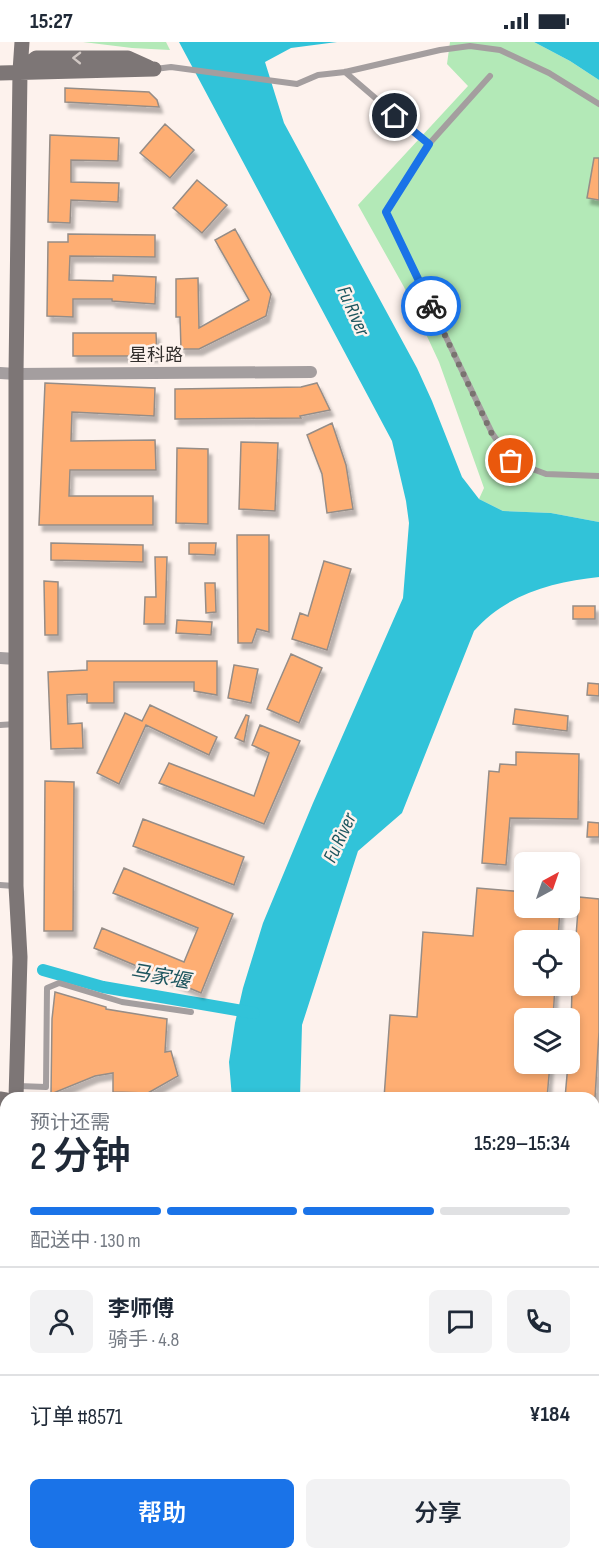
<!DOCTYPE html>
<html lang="zh">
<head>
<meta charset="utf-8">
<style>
	:root { --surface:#fff; --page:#f2f2f3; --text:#1f2937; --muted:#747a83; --line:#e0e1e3; --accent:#1a73e8 }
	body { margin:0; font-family:"Sofia Sans Condensed","Noto Sans SC",sans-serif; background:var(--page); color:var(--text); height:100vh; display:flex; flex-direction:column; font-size:22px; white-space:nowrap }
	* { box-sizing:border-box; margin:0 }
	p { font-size:20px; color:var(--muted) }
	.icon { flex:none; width:33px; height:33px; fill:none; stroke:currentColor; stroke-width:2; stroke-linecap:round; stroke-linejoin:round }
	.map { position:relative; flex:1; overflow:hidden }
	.sheet { position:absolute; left:0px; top:1050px; width:600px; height:468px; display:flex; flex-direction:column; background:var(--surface); border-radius:18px 18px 0 0; box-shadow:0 3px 9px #0003 }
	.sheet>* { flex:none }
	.needle { width:39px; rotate:40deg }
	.tools { position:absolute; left:514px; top:810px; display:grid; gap:12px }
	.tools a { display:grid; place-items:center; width:66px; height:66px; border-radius:9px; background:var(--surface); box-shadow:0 3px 9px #0003; font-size:30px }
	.pin { position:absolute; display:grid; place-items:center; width:51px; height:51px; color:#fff; margin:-26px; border:3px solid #fff; border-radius:50%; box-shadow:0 2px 6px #0007 }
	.courier { position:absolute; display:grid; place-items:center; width:60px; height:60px; margin:-30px; border:4px solid #1a73e8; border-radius:50%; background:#fff; color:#222; box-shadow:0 2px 8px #0007 }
	.overview em { font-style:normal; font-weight:600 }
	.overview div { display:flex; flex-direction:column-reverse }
	.overview { display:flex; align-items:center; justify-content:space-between; height:102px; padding:0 30px }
	h1 { font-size:39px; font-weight:600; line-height:45px }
	.bar { display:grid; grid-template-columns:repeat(4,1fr); gap:9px 6px; align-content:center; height:72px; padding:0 30px }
	.bar i { height:8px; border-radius:4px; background:var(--line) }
	.bar .current { background:var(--accent) }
	.bar p { grid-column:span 4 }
	.line { display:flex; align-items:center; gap:15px; padding:0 30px; border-top:2px solid var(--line) }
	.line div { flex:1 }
	.round { display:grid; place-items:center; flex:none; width:63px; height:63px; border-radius:9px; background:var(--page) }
	.action { display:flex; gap:12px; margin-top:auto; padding:12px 30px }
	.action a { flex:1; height:69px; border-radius:9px; background:var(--accent); color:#fff; font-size:24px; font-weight:600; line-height:69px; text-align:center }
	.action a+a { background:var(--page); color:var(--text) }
	.status { display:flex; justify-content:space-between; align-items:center; height:42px; padding:0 30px; background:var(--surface); direction:ltr }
	.status svg { height:16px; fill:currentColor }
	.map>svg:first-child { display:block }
</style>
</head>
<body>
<div class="status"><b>15:27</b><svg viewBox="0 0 49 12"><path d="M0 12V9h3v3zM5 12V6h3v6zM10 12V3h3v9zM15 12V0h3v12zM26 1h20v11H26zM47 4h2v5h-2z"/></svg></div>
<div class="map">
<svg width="599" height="1518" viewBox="0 0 599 1518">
	<defs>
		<filter id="shadow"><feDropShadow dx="3.5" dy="6" stdDeviation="1.5" flood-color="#0004"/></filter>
	</defs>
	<rect width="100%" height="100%" fill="#fdf2ed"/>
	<!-- green -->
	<path fill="#b3e9b7" d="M83,0h83l4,8 -38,-2z
		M450,0h84l36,19 29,19v442l-48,-9 -48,-2 -24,-12 5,-11 -45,-126 -35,-75 -46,-82 110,-119 -21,-22z"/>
	<!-- water -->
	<path fill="#31c3d9" d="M179,0h158l-46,6 -26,14 19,61 133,245 15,33 30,76 17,22 24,12 48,2 48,9v55c-46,5 -93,17 -125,54l-72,182 -44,38 -56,174 -2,73h-68l-3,-36 6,-39 8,-35 20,-65 50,-120 90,-205 6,-75 -3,-22 -14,-60z
		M534,0h65v38l-29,-19z
		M326,1512h64l1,6h-64z"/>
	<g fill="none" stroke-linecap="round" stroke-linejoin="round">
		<!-- canal -->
		<path stroke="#31c3d9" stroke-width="12" d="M43,928l60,17 151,26"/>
	</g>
	<!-- building -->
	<path fill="#feae73" stroke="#968d87" stroke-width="1.5" filter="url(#shadow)" d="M65,46l84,4 8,8 2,7 -94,-5z
		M165,82l29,26 -24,28 -30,-25z
		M50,93l69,3 -1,23 -47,-1v22l48,1 -1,19 -47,-2 -1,23 -22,-1z
		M594,116h5v42l-12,-2z
		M197,138l30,25 -25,28 -29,-25z
		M235,187l36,65 -5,22 -67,33h-18l-1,-32h-4v-38l22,-1 1,50 50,-28 -34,-60z
		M68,192l87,1v22l-85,-1 -1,24 44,1v-6l43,2 -1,27 -43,-3v-2h-39v18l-26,-1 1,-74h20z
		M73,291h83l1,23h-84z
		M45,341l110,5 -1,28 -82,-4 -1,29 84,-1 1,30h-86l-1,26h84v29h-114z
		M317,341l13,27 -30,6 1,2 -126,1v-30l126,-2z
		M332,381l14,42 7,44 -26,4 -5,-39 -15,-39z
		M241,400l37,1 -3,68 -36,-2z
		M177,406l31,1v75l-32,-1z
		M237,493h32v97l-12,-3 -5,14h-14z
		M51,501l92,2v17l-92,-2z
		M189,501h27l-1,12 -26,-1z
		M155,515h12l-2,67h-21l1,-27h11z
		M324,519l27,8 -24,81 -35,-11 8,-26 8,3z
		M44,539l14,1v53h-13z
		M205,541h10l1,29 -10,1z
		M573,564h22v13h-22z
		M177,578l35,2 -1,13 -35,-2z
		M291,612l31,14 -23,55 -32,-14z
		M87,619h130v34l-23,-4v-9h-80v21h-27v-9l-20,1 1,29 14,-1 1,25 -32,1 -3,-77 39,-2z
		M234,623l24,4 -7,34 -23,-5z
		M588,641l11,1v12l-12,-1z
		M150,663l67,32 -8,18 -63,-30 -27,59 -22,-11 28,-60 17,8z
		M515,667l53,7 -1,15 -54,-7z
		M246,673l3,1 -5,26 -9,-4z
		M260,683l40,16 -36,83 -105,-41 10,-20 85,33 15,-43 -17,-8z
		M516,710l63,2 -1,65 -68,-1 -4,47 -24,-2 7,-92 10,1 1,-8 16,1z
		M45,739l29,1 -1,149h-29z
		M143,777l101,38 -10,28 -101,-39z
		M588,780l11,1v14h-12z
		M124,826l109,46 -32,79 -107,-45 8,-20 82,34 14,-34 -85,-35z
		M477,846l48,4v16h35l-2,32h-33v46h30l-2,32h-28v46h25l-3,34h-163l6,-83 27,2 6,-85 50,4z
		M579,855l20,2v133l-4,66h-30l3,-34h2l2,-76z
		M55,950l51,15v2l61,10 -2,33 6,-1 7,25 -30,17 -35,-1v-19l-18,3 -44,18 1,-75z"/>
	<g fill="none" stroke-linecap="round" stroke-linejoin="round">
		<!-- lane -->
		<path stroke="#a49e9f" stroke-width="6" d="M155,27l16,-2 126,17 21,-9 27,-3 95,-22 30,-4 30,4 49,23 50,31
			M345,30l84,72
			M490,34l-61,68 -43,68 106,221 19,28 35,13 53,2
			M0,683l16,-1
			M0,843l14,1
			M18,1044l28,1 1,-99 12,-5 63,19 69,10"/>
		<!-- street -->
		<path stroke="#a49e9f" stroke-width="12" d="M0,331l16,1 295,-2
			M0,616l16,1"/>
		<!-- secondary -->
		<path stroke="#7d7676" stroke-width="15" d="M20,29l16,-13h92l20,9
			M0,31l154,-4
			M16,1056l4,-141 -4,-71v-512l4,-303 2,-29
			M0,1057l6,1
			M21,1518l1,-6"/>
	</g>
	<!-- one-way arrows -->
	<defs><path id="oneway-chevron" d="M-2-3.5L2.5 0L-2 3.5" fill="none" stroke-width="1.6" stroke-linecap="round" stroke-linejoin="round" transform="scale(1.5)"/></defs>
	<use stroke="#d0c7c3" href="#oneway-chevron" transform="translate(77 16) rotate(-179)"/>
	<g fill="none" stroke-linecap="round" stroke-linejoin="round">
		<!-- done -->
		<path stroke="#797370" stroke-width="6" stroke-dasharray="0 10.8" d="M431,264l61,128 19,27"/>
		<!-- route -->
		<path stroke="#1a73e8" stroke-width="8" d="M395,74l34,28 -43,68 45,94"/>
	</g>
	<g text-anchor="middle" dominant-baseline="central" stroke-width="5" stroke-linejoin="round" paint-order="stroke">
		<!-- street labels -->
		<g font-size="18" fill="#322e2c" stroke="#fdf2ed">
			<text x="156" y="313">星科路</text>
		</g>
		<!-- water labels -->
		<g font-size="20" font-style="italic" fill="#1c555e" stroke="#fdf2ed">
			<text transform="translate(353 269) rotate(66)">Fu River</text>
			<text transform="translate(340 796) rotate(-65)">Fu River</text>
			<text transform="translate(160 935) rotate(10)">马家堰</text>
		</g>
	</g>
</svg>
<div class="tools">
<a><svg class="needle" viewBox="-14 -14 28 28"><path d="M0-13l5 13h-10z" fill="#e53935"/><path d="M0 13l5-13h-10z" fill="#747a83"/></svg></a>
<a><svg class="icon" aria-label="locate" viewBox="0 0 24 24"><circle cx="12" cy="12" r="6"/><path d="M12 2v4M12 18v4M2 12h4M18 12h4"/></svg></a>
<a><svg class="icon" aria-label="layers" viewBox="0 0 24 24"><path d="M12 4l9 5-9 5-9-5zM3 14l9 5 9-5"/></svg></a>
</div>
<div class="pin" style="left:511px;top:419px;background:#ea580c"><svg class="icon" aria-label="bag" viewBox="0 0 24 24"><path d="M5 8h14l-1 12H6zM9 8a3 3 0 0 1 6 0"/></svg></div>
<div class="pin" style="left:395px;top:74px;background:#1f2937"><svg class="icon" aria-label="home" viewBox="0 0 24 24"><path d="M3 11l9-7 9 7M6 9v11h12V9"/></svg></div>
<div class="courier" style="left:431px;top:264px"><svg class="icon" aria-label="bike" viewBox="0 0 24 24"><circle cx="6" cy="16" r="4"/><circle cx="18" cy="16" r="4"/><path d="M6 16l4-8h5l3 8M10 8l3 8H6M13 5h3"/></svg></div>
<section class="sheet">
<div class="overview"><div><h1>2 分钟</h1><p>预计还需</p></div><em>15:29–15:34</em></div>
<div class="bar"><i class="current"></i><i class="current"></i><i class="current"></i><i></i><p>配送中 · 130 m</p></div>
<div class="line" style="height:108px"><a class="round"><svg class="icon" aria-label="person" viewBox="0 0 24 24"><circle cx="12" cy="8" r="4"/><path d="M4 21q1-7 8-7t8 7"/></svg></a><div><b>李师傅</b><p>骑手 · 4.8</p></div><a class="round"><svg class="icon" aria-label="chat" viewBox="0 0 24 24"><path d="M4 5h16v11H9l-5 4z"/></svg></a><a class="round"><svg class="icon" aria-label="phone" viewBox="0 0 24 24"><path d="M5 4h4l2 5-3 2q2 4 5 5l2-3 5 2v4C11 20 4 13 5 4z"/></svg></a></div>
<div class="line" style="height:78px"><div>订单 #8571</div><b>¥184</b></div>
<div class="action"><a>帮助</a><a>分享</a></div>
</section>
</div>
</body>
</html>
